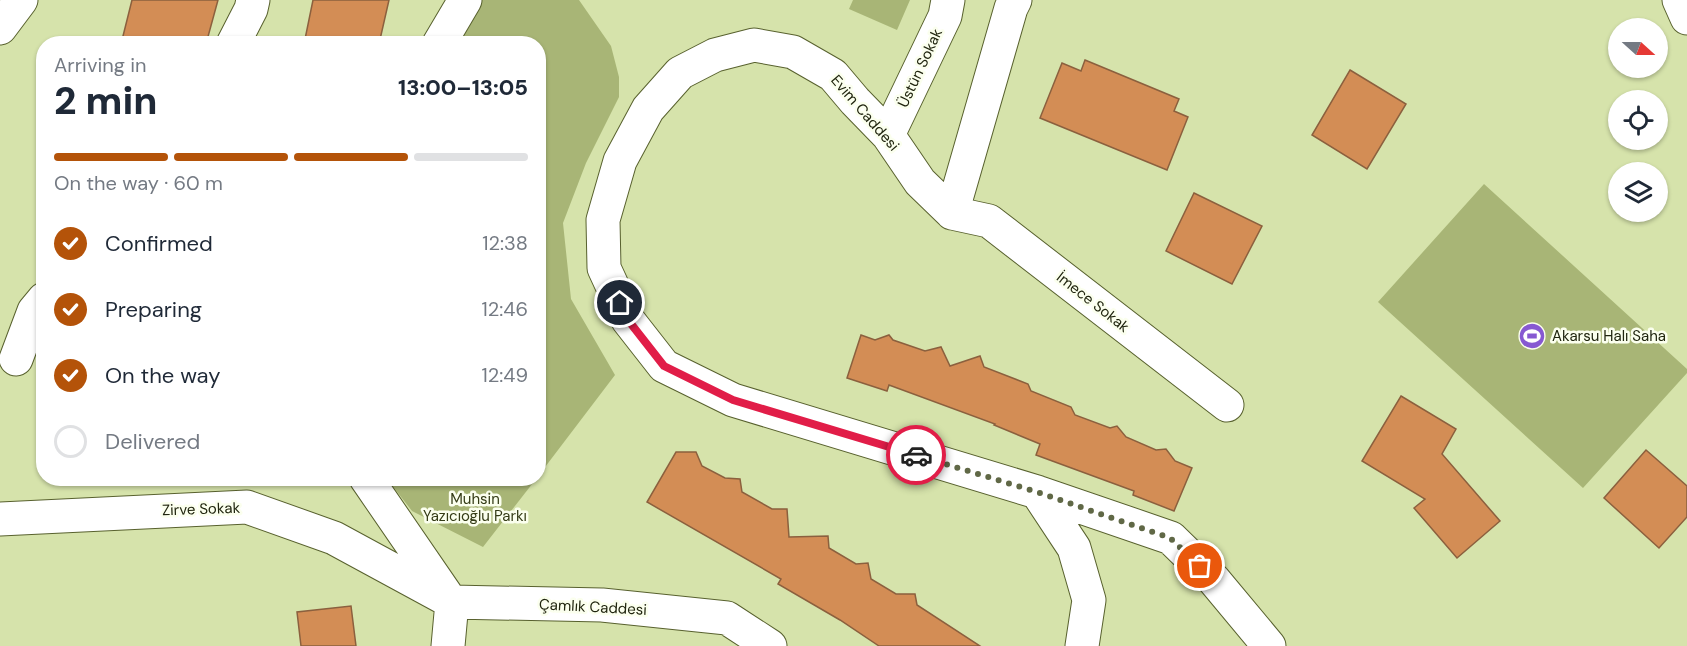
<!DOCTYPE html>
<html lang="en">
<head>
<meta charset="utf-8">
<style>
	:root { --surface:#fff; --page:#f2f2f3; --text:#1f2937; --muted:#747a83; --line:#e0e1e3; --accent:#b45309 }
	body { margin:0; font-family:"DM Sans",sans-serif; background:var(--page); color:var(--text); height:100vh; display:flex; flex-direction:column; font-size:22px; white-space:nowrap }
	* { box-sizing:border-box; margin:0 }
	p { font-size:20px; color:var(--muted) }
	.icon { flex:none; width:33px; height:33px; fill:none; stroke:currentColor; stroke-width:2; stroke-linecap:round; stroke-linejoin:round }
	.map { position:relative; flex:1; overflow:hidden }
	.panel { position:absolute; left:36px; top:36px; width:510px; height:450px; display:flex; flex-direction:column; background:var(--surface); border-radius:24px; box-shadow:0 2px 4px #0004 }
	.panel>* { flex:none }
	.needle { width:39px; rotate:111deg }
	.fabs { position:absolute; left:1608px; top:18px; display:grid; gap:12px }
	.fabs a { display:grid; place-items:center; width:60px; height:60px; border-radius:50%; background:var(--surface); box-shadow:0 2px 4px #0004; font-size:30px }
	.pin { position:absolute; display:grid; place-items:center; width:51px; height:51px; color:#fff; margin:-26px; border:3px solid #fff; border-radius:50%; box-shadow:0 2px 6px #0007 }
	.courier { position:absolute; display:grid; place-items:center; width:60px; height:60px; margin:-30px; border:4px solid #e11d48; border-radius:50%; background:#fff; color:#222; box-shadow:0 2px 8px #0007 }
	.summary em { font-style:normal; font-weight:800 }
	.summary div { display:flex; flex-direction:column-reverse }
	.summary { display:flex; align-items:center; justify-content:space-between; height:102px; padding:0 18px }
	h1 { font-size:39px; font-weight:800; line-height:45px }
	.bar { display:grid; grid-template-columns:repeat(4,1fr); gap:9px 6px; align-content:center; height:72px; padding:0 18px }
	.bar i { height:8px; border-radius:4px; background:var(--line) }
	.bar .selected { background:var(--accent) }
	.bar p { grid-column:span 4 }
	ol { padding:0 18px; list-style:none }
	li { display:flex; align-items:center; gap:18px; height:66px }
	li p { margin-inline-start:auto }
	li .icon { padding:6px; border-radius:50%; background:var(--accent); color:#fff; stroke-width:4 }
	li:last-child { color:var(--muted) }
	li i { width:33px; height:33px; border:3px solid var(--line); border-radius:50% }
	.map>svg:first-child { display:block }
</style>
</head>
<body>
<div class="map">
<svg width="1687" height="646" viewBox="0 0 1687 646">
	<rect width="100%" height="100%" fill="#d6e3ab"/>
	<!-- green -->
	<path fill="#a8b576" d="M481,0h98l32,46 8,31v20l-33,66 -23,60 8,76 44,76 -76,100 -1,-431h-82z
		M853,0h57l-13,30 -48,-21z
		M1484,184l203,185v4l-104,115 -205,-186z
		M387,479h149l-53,68 -71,-36z"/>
	<!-- building -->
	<path fill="#d38d55" stroke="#8b603e" stroke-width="1.5" d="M132,0h86l-12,44h-85z
		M313,0h76l-10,44h-75z
		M1085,60l94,39 -5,12 14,6 -21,53 -127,-52 22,-55 19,8z
		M1350,70l56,34 -39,65 -55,-34z
		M1194,193l68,33 -30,58 -66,-33z
		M861,335l14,5 14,-5 4,5 32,11 16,-4 9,19 30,-10 4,11 44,17 3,7 40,16 4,8 35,13 7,-2 9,11 30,13 10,-1 9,12 17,7 -18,43 -41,-16 1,-4 -98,-36 4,-11 -46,-19 1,-1 -106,-39 -2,6 -40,-13z
		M1401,396l55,33 -14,25 58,67 -43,37 -43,-50 11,-9 -63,-38z
		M1646,450l41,36v31l-28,31 -55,-50z
		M676,452h20l6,14 23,12 15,1 2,13 30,17h15l2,28 39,-1 1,12 27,16 12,-1 3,16 25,15h19l2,11 63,41h-101l-39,-26 -62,-36 3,-5 -134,-77z
		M351,606l5,40h-55l-4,-34z"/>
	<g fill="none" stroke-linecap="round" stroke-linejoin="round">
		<defs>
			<path id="minor" d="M1679,0l8,18
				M0,28l21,-28
				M233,44l18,-35 2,-9
				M439,44l26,-44
				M888,135l57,-119 3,-16
				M952,213l-32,-31 -32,-47 -33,-34 -22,-26 -40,-23 -39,-7 -39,10 -35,18 -32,36 -28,52 -17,59 1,48 24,52 36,46 69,34 304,92 134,46 43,42 55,66
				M952,213l37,8 238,184
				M952,213l59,-205 4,-8
				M16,359l18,-48 10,-12
				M366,478l81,118
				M1037,492l37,56 15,52 -7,46
				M0,519l247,-12 87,31 118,64 150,3 125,13 43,28
				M448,646l4,-44"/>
		</defs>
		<!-- minor casing -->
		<use href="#minor" stroke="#58612e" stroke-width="35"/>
		<!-- minor -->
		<use href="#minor" stroke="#fff" stroke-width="33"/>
	</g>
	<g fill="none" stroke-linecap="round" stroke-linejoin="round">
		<!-- done -->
		<path stroke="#606846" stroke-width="6" stroke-dasharray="0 10.8" d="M916,455l121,37 133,46 30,28"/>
		<!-- route -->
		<path stroke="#e11d48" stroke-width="8" d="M620,303l8,17 36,46 69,34 183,55"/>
	</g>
	<!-- icons -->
	<defs>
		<symbol id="stadium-disc" viewBox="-11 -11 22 22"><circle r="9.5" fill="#8759d2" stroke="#fbffee"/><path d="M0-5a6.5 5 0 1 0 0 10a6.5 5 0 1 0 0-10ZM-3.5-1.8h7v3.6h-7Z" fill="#fff"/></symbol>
	</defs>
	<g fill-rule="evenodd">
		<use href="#stadium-disc" x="1517" y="321" width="30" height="30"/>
	</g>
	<g text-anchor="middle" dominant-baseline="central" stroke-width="5" stroke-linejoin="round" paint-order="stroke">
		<!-- street labels -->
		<g font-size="15" fill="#20250f" stroke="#fbffee">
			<text transform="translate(920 68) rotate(-65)">Üstün Sokak</text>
			<text transform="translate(865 113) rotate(49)">Evim Caddesi</text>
			<text transform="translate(1093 302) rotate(38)">İmece Sokak</text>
			<text transform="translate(201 509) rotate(-2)">Zirve Sokak</text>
			<text transform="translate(593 607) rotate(3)">Çamlık Caddesi</text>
		</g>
		<!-- poi labels -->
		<g font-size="15" fill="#20250f" stroke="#fbffee" text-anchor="start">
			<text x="1552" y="336">Akarsu Halı Saha</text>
		</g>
		<!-- park labels -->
		<g font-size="15" fill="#343b16" stroke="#fbffee">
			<text x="475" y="499">Muhsin<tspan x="475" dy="17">Yazıcıoğlu Parkı</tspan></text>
		</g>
	</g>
</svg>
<div class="fabs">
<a><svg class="needle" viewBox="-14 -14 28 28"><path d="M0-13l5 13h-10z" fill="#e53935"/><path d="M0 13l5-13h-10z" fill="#747a83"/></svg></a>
<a><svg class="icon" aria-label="locate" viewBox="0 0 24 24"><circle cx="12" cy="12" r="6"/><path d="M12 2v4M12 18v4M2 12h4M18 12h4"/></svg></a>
<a><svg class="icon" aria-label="layers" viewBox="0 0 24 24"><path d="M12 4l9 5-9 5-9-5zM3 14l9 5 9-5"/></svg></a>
</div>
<div class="pin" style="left:1200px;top:566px;background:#ea580c"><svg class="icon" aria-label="bag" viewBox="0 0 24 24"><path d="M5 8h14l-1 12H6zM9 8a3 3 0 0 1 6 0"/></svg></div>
<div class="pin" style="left:620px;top:303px;background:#1f2937"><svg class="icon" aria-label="home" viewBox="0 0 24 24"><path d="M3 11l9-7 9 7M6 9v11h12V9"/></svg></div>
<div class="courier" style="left:916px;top:455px"><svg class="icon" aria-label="car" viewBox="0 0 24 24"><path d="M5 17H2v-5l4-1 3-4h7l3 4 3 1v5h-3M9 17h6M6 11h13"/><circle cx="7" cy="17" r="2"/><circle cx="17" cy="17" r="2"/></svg></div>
<section class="panel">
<div class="summary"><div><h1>2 min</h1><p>Arriving in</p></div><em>13:00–13:05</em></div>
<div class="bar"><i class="selected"></i><i class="selected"></i><i class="selected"></i><i></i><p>On the way · 60 m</p></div>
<ol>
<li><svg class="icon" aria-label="check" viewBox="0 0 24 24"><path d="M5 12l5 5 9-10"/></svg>Confirmed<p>12:38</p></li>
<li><svg class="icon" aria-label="check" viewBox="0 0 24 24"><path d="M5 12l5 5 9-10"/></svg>Preparing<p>12:46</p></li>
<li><svg class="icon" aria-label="check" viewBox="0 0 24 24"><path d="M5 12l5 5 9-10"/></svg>On the way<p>12:49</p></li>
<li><i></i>Delivered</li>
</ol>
</section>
</div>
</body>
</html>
